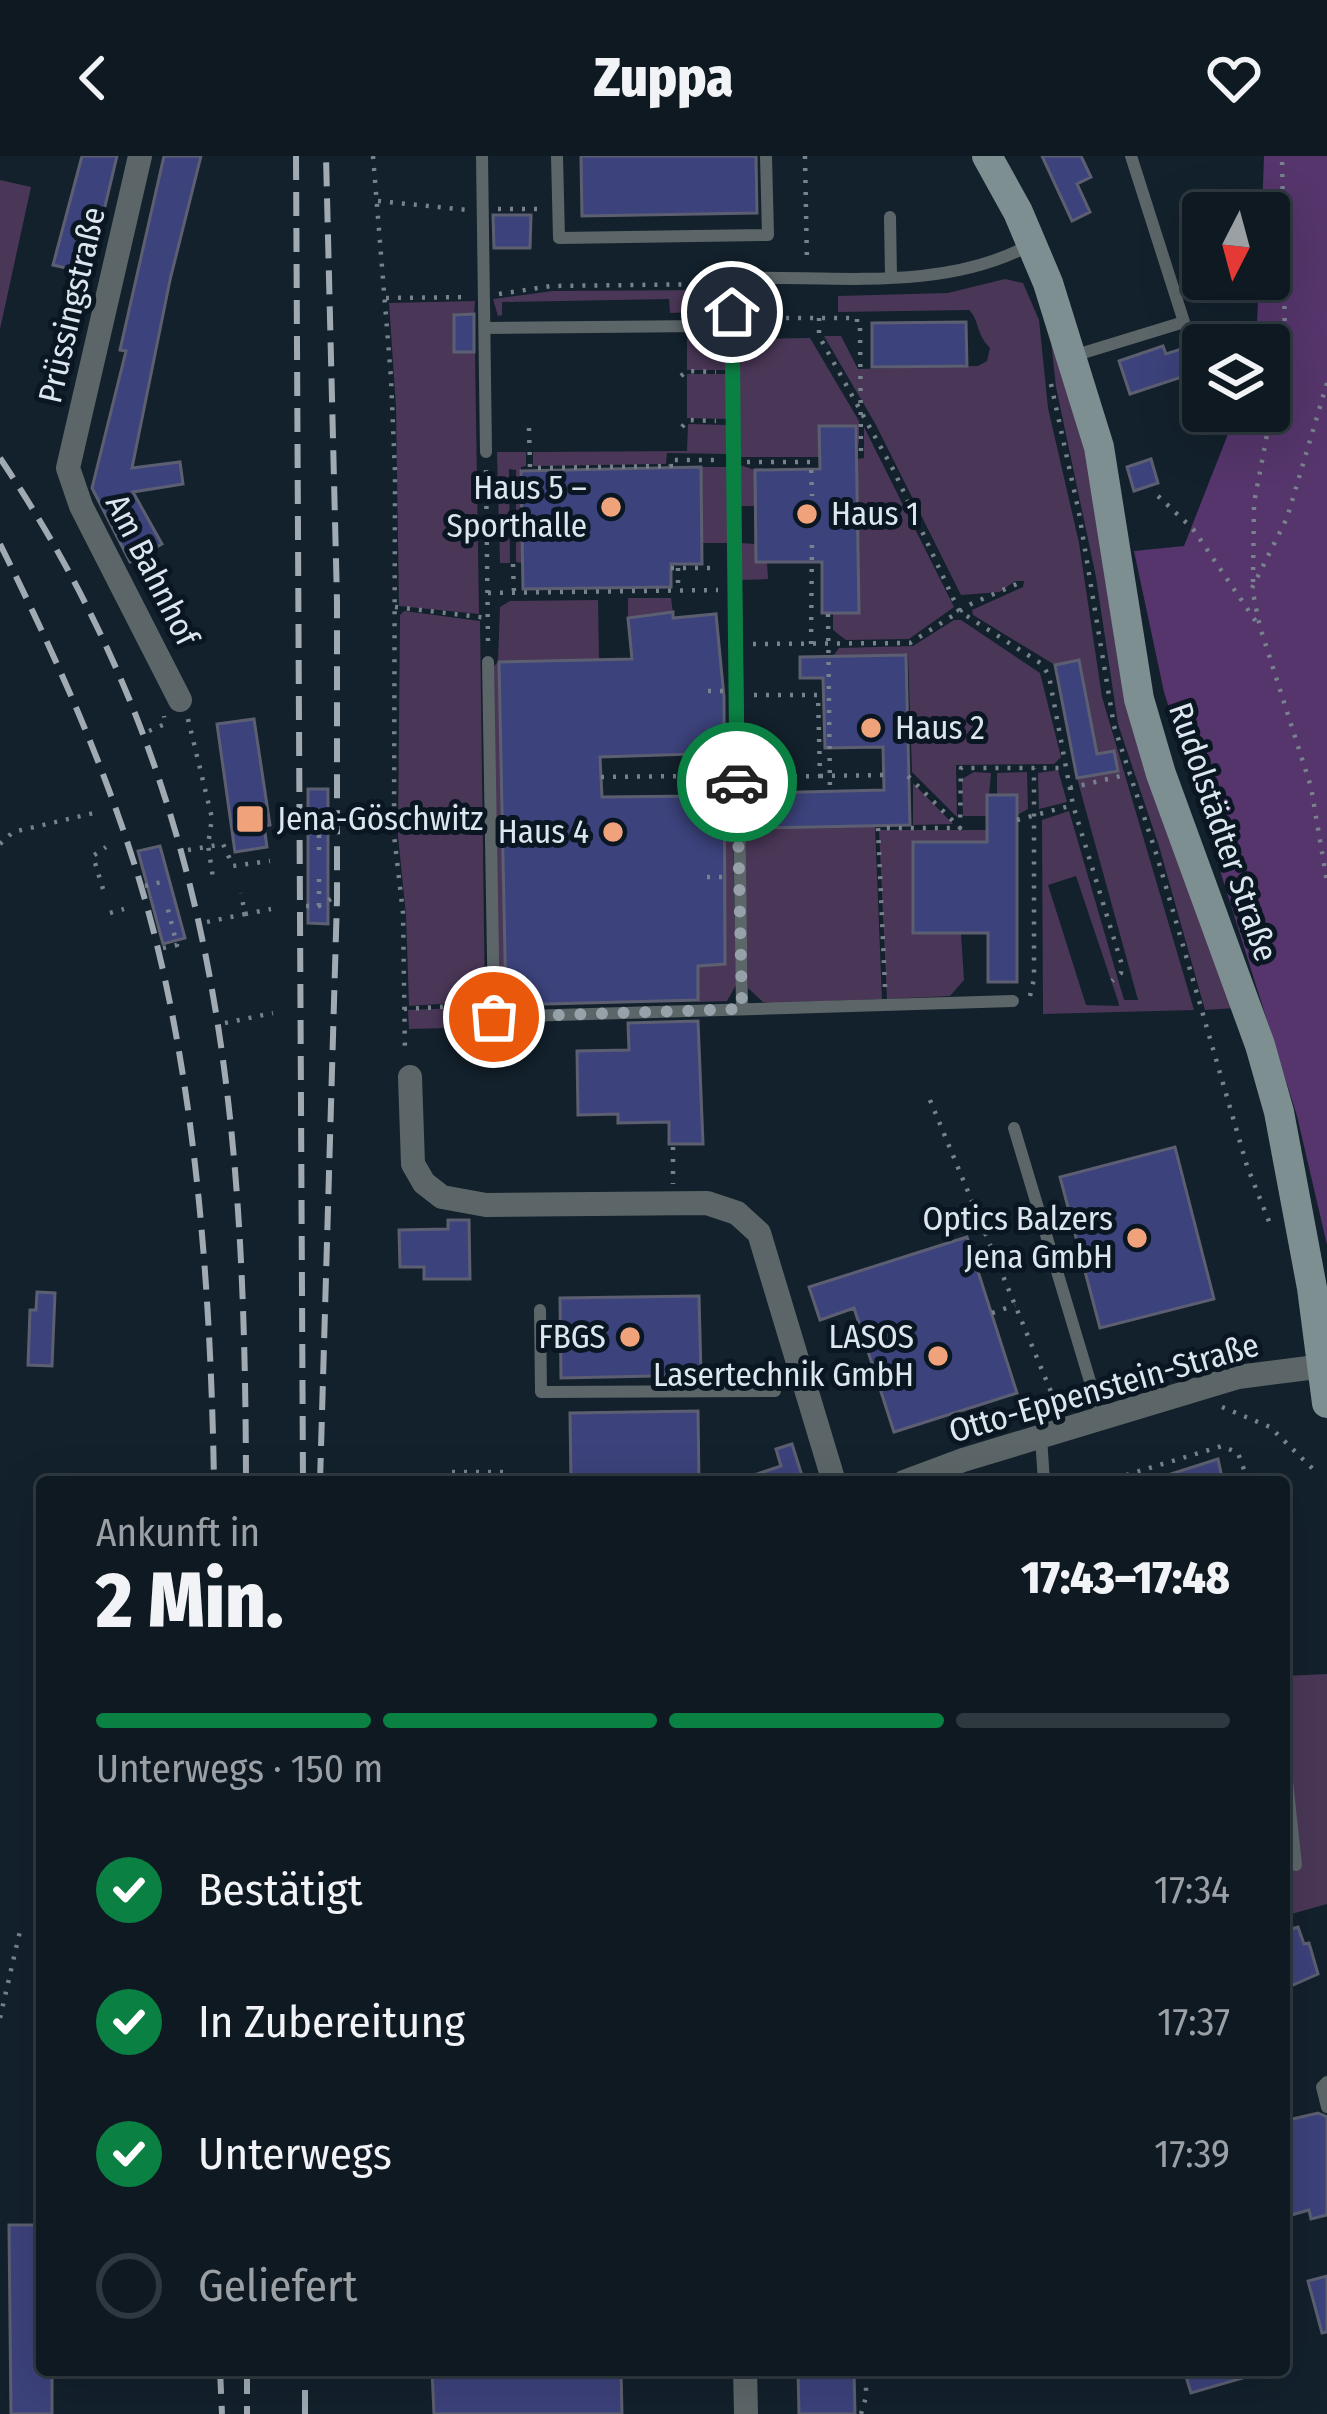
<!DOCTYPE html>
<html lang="de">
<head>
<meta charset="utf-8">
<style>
	:root { --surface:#0e1921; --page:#17222a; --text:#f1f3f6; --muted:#9ba0a5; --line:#2e383f; --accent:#0b8043 }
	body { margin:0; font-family:"Fira Sans Condensed",sans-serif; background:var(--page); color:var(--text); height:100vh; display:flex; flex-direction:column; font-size:45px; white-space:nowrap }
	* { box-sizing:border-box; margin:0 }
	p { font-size:39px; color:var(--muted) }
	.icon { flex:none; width:66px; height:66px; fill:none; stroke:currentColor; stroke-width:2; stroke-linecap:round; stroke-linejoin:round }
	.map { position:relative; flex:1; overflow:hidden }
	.side { position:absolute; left:36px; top:1320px; width:1254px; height:900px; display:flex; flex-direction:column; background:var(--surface); border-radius:12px; box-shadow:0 12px 48px #0002,0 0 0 3px var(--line) }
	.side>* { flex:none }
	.needle { width:78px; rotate:186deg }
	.tools { position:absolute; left:1182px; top:36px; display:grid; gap:24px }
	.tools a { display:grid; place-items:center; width:108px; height:108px; border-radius:12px; background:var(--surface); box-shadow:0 12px 48px #0002,0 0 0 3px var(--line); font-size:60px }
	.pin { position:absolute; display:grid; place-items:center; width:102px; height:102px; color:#fff; margin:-51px; border:6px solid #fff; border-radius:50%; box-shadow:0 3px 12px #0007 }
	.courier { position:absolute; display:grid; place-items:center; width:120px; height:120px; margin:-60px; border:9px solid #0b8043; border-radius:50%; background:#fff; color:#222; box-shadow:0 3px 15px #0007 }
	.headline em { font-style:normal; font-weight:800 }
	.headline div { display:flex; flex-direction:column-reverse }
	.headline { display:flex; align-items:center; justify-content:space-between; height:204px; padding:0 60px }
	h1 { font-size:78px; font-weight:800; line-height:90px }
	.bar { display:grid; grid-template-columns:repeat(4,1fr); gap:18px 12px; align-content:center; height:144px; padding:0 60px }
	.bar i { height:15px; border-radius:9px; background:var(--line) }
	.bar .on { background:var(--accent) }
	.bar p { grid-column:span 4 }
	ol { padding:0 60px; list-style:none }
	li { display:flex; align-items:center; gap:36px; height:132px }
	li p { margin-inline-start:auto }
	li .icon { padding:12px; border-radius:50%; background:var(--accent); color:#fff; stroke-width:4 }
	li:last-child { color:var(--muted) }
	li i { width:66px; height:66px; border:6px solid var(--line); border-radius:50% }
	header { display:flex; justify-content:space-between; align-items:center; height:156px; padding:0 60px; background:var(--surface); font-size:54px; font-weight:800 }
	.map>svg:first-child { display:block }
</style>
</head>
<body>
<header><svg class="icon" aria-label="back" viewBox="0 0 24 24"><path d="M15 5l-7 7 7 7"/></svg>Zuppa<svg class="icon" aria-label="heart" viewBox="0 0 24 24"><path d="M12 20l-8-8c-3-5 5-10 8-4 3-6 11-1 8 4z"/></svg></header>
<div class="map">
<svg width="1327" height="2258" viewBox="0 0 1327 2258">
	<rect width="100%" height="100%" fill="#13212c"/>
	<!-- green -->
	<path fill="#4a3757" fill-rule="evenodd" d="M0,24l31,7 -31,142z
		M1005,123l18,4 16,37 9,88 31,135 23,154 92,313 -151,4 -1,-194 27,-9 55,189h14l-61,-222 40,-7 -3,-19 -17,2 -18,-93 -24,4 -82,-50 -1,-5 51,-23 1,-6h-9l-15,11 -39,3 -85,-170 -52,-89h17l17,33 120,-3 9,-5 3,-13c-14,-14 -11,-29 -21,-38l-131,2v-16l110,-3zM1076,720l42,125 1,5 -33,-1 -38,-120z
		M711,134v6h15v11l-4,4 -52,2 -1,-14 -167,3v13l-4,1 -5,-17 60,-8z
		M475,145l-1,13 -20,2 1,36h20l4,262 -80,-8 -3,-199 -7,-104z
		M727,168v46h-40v-34l25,-2z
		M1050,175l4,1 181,676 -30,2 -46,-164 -41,-122 -22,-147 -40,-190z
		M810,182l49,83v27l-3,-22h-36v31h-80l-2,-118z
		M687,218h40l1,45 -41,-1z
		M688,268l40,1v29l-61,-1 -1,11 -133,2v-14l154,-1z
		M864,271l90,180 -45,32 -63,1 -13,-10v-17h26l-2,-154 7,-1z
		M497,296h29v14l-5,1 1,96 -6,-1v-92l-7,-1 1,94h-10z
		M740,309l15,5v36h-14z
		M701,311h28v76h-28z
		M741,387l15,1v17l11,1 1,17 -27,1z
		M628,442h43l2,15 -45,5z
		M598,444l1,60 -101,3 8,326 -10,-1 -4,-320 6,-6 2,-55 10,-6z
		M404,455l76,10 5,380 -76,5 -3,-91 -8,-79 2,-221z
		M954,464h7l79,53 21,84 -7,7 -98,1 1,52 -45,-45 -4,-118 -75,2 6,-8 74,-2z
		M1058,614l9,32 -28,7 -1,-36z
		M974,616l17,1 -4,43h-24l-1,-37z
		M1027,616l1,37 -11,6 -1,-20h-19v-22z
		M913,627l40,41 -40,1z
		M743,637h18l1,35 113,-2 7,173 -109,4 -10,-1 -15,-14z
		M879,674h108v34l-74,-21v90l48,1 3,46 -14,16 -63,3z
		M723,675l10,1 3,153 -9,16 -29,1v-36z
		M484,851l1,20 -76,2 -1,-19z
		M1327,1518v230l-43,12v-240z"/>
	<!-- forest -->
	<path fill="#55356b" d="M1264,0h63v1089l-30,-129 -133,-424 -30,-141 50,-5 53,-135h32v-66h-13l3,-66h10v-66h-7z"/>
	<!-- building -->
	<path fill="#3c427b" stroke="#5c5f71" stroke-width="3" fill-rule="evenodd" d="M82,0h35l-28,117 -36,-8z
		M164,0h37l-31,124 -38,188 48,-6 3,22 -50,8 29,52 -32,18 -38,-74 34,-137 -6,-1z
		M581,0h175l1,57 -175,3z
		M1042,0h39l10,21 -14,7 13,28 -18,9z
		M493,59h38l-1,33h-36z
		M474,158v38h-20v-37z
		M966,166l1,44 -95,1v-44z
		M1203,186v28l-73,24 -11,-33 44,-15 3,8z
		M819,270h37l3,187h-37v-51h-66l-1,-92 65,-1z
		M1151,303l7,24 -24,8 -7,-24z
		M701,311l1,97h-31v23l-148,2 -2,-118z
		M673,456v6l43,-4 8,83 1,267 -27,2v34l-192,5 -7,-343 133,-3 -4,-41zM693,598l1,42 -92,1 -2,-40z
		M906,499l4,170 -149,3 -1,-35 124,-3 -1,-43 -58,1 -2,-70h-23v-21z
		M1079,504l18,94 17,-3 4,20 -41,7 -22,-113z
		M254,563l16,106 -6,1 3,21 -32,5 -18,-128z
		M308,633h20v135l-20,-1z
		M987,639h30v187h-29v-49h-75v-91h74z
		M160,690l25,92 -22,6 -25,-93z
		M698,865l5,123h-34v-22l-51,1v-9l-40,1 -1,-64 52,-1 -1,-27z
		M1175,991l39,152 -114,29 -40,-151z
		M448,1064h21l1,59h-46v-12h-24l-1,-37 49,-1z
		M967,1081l50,156 -123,39 -40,-124 -34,12 -11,-33z
		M37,1136l18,1 -3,73 -24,-1 2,-55h6z
		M699,1140l2,79 -140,3 -1,-80z
		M698,1255l1,71h-128l-1,-69z
		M792,1288l12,38h-62v-3l39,-13 -5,-17z
		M1218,1303l5,23h-65v-4z
		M1298,1771l6,17 5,-1 9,31 -34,15v-58z
		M1318,1957l9,4v98l-16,4 -2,-9 -21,6 -4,-14v-81z
		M9,2069h31l2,145h10v44h-41z
		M1327,2120v56l-5,1 -14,-52z
		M432,2214h189l1,44h-188z
		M798,2214h56l1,44h-56z
		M1184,2214h68l1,5 -62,18z"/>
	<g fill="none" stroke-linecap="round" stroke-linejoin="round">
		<!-- path -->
		<path stroke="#77828c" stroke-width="4.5" stroke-dasharray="3 9" stroke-linecap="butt" d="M373,0l18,222 4,95 -1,362 9,78 2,141
			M805,0l2,108
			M378,45l90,9
			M498,53h42
			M499,138l52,-8 164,-2
			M386,142l84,-1
			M765,155h10l7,7h75v7h3l1,129h-4
			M819,162v18l75,135 65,140 83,53 7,12 24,129 49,160 -1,8 -9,8
			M750,169l14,-4 1,-28
			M681,220l6,-5 29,1
			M1327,227l-40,135 -35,70 8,39 51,160 16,95
			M1051,228l28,129 35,213 43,130 90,310 25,63
			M682,271l6,-7 28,1
			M529,272l1,40 141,-2 -1,-6h49
			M747,306h64l1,34
			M486,314l2,174
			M1158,340l35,33 64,94
			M513,408l1,29
			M671,412h48
			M678,412v22
			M1253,426l1,-79 31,-163 -3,-184
			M488,437l230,-3
			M395,451l93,11
			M828,458l2,178
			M753,488l157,-1 61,-39 48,-21
			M811,488l1,-108
			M708,535h16
			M754,539h64l2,81 -66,1
			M188,563l24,99 -4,27 5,33
			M149,575l16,-7 -1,-8
			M820,620l64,-1
			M908,620l52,52 1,-60h105
			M601,621l92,-1
			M1070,632l59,-14
			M319,655v41
			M305,656l26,-1
			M1017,664l56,-15
			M0,688l13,-12 81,-19
			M188,694l35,-6 10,22 37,-5
			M707,721h19
			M145,730l16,-4
			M103,733l-10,-33 13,-9
			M306,750h13l12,-7
			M319,750v-32
			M110,757l14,-4
			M245,758l26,-5
			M207,766l38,-8 -4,-21
			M163,792l14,-3 -11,-43
			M885,831l-7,-159h82
			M1030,840l4,-17v-211
			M404,853l72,-4
			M225,867l48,-10
			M930,944l129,311
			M673,991v37
			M992,1157l23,-8
			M1222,1251l48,20 44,43
			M452,1316h58
			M526,1326l3,-8
			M1103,1326l119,-36 16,7 8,22 27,7
			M0,1862l20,-87
			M861,2258l5,-17v-27"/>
		<!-- lane -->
		<path stroke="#5c6668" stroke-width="12" d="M482,0l4,296
			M557,0l2,82 209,-3 -2,-79
			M890,61l1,59
			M732,156l10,697
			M485,172l220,-2 27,-14 1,-34c98,-3 208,15 297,-33
			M1073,200l111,-34 -53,-166
			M488,506l6,355 519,-16
			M1014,972l87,290
			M540,1154l1,82 234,-1
			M1041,1281l3,45
			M1284,1597l12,112
			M1327,1926l-5,5 5,20"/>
		<!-- street -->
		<path stroke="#5c6668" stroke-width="24" d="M140,0l-72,312 13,38 99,194
			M410,921l3,87 11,19 18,14 44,8 221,-2 30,10 22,20 75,249
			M904,1326l59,-22 275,-83 86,-11
			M745,2214l1,44"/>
		<!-- secondary -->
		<path stroke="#7e8f92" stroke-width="30" d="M987,0l31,56 30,71 51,164 40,252 22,75 99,271 19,67 33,176 15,115"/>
		<!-- rail -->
		<path stroke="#a0aab3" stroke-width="6" stroke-dasharray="24 12" stroke-linecap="butt" d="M296,0l7,1326
			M0,302c218,325 245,644 246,1024
			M0,388c59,119 114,241 149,370 48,176 62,386 65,568
			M320,1326l17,-583v-298l-11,-445
			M220,2214l2,44
			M247,2214v44
			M305,2258v-44"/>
	</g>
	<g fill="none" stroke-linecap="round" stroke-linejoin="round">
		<!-- done -->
		<path stroke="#96a1aa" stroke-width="12" stroke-dasharray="0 21.6" d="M494,861l248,-8 -5,-227"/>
		<!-- route -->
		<path stroke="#0b8043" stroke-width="15" d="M732,156l5,470"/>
	</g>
	<!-- markers -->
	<g fill="#f0a27a" stroke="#0a1722" stroke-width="4.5">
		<circle cx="611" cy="351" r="12"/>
		<circle cx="807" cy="358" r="12"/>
		<circle cx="871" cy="572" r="12"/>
		<rect x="235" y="648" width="30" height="30" rx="6"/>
		<circle cx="613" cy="676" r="12"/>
		<circle cx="1137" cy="1082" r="12"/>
		<circle cx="630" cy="1181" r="12"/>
		<circle cx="938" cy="1200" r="12"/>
	</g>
	<g text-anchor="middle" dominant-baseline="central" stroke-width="10" stroke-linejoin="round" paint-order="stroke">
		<!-- street labels -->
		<g font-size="33" fill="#dde6ee" stroke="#0a1722">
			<text transform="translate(72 149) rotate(-77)">Prüssingstraße</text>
			<text transform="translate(152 414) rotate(63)">Am Bahnhof</text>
			<text transform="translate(1223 676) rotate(71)">Rudolstädter Straße</text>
			<text transform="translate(1104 1232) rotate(-16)">Otto-Eppenstein-Straße</text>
		</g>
		<!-- poi labels -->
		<g font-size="33" fill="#dde6ee" stroke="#0a1722" text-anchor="end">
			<text x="587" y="332">Haus 5 –<tspan x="587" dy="38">Sporthalle</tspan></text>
			<text x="831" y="358" text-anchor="start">Haus 1</text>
			<text x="895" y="572" text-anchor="start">Haus 2</text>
			<text x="277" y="663" text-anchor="start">Jena-Göschwitz</text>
			<text x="589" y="676">Haus 4</text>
			<text x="1113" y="1063">Optics Balzers<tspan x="1113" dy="38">Jena GmbH</tspan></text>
			<text x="606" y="1181">FBGS</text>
			<text x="914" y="1181">LASOS<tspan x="914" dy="38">Lasertechnik GmbH</tspan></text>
		</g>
	</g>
</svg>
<div class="tools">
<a><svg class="needle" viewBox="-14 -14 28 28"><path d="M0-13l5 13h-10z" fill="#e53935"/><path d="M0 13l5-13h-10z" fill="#9ba0a5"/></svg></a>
<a><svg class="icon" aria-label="layers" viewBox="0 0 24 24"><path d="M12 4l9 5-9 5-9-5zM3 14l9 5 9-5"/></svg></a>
</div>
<div class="pin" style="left:494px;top:861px;background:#ea580c"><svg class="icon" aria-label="bag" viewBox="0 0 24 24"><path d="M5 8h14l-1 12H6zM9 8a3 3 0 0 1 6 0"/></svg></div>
<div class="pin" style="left:732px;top:156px;background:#1f2937"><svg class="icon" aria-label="home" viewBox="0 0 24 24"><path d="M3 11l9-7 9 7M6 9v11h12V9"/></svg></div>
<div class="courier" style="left:737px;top:626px"><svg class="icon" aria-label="car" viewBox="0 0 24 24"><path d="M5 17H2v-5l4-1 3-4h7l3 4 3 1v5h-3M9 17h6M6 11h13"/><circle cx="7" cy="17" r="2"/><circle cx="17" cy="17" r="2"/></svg></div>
<section class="side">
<div class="headline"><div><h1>2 Min.</h1><p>Ankunft in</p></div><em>17:43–17:48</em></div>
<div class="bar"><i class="on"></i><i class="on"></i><i class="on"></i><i></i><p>Unterwegs · 150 m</p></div>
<ol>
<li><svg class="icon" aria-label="check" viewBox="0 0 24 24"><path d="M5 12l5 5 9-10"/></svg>Bestätigt<p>17:34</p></li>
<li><svg class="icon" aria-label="check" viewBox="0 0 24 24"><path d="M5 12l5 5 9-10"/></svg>In Zubereitung<p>17:37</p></li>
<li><svg class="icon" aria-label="check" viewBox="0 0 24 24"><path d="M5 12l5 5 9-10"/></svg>Unterwegs<p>17:39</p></li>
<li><i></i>Geliefert</li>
</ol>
</section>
</div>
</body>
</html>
